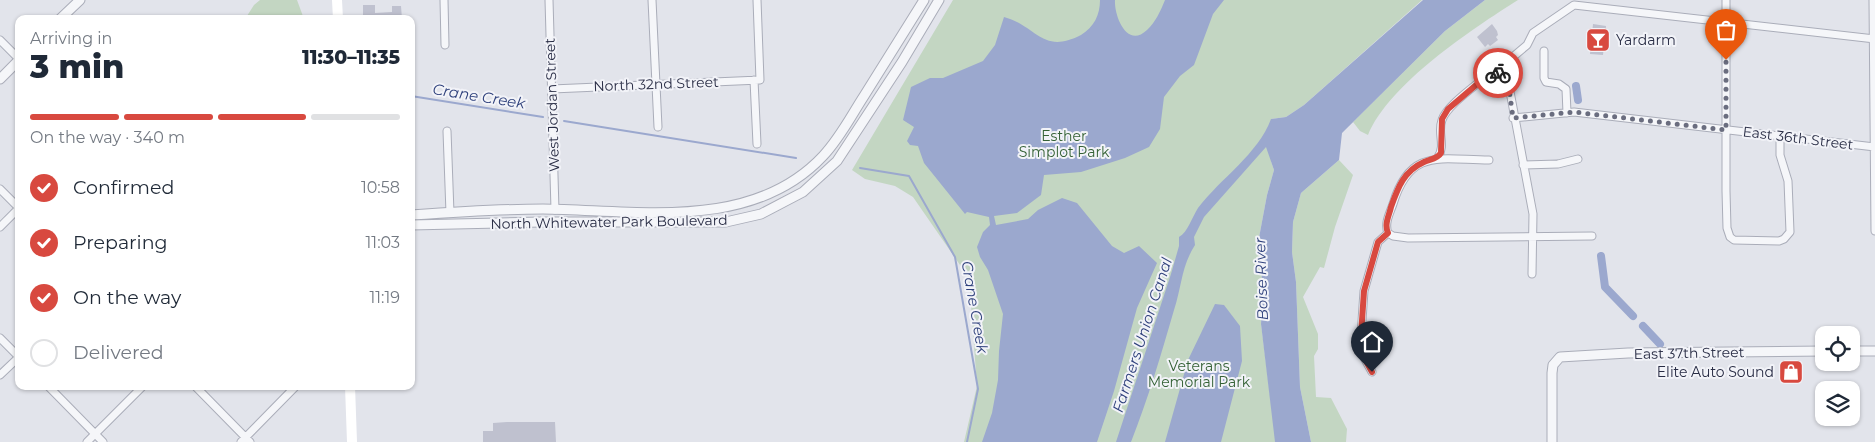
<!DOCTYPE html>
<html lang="en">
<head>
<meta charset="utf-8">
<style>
	:root { --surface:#fff; --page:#f2f2f3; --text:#1f2937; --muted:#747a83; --line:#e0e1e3; --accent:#d8493f }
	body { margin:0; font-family:Montserrat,sans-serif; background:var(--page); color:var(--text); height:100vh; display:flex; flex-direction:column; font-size:19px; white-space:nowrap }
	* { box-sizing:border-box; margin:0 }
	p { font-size:16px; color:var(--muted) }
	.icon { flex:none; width:28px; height:28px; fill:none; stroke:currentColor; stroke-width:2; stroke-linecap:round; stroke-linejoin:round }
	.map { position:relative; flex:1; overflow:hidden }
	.sheet { position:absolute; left:15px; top:15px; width:400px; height:375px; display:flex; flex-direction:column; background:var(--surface); border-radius:10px; box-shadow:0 1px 4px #0004 }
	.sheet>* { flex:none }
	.fabs { position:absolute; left:1815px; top:326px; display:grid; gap:10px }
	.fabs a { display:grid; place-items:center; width:45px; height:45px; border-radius:10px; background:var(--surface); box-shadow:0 1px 4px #0004; font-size:25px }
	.pin { position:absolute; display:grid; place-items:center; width:42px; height:42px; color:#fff; margin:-51px -21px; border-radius:50% 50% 50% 0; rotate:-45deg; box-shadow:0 0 5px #0007 }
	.pin .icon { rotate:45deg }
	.courier { position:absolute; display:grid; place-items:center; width:50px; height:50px; margin:-25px; border:4px solid #d8493f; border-radius:50%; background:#fff; color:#222; box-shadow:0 1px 6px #0007 }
	.overview em { font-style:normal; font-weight:800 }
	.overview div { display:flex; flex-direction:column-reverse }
	.overview { display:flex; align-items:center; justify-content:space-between; height:85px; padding:0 15px }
	h1 { font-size:32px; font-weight:800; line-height:38px }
	.bar { display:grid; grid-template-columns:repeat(4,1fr); gap:8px 5px; align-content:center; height:60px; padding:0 15px }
	.bar i { height:6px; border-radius:4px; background:var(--line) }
	.bar .current { background:var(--accent) }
	.bar p { grid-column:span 4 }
	ol { padding:0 15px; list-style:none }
	li { display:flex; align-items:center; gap:15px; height:55px }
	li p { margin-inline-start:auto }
	li .icon { padding:5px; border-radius:50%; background:var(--accent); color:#fff; stroke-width:4 }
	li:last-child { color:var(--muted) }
	li i { width:28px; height:28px; border:2px solid var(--line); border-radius:50% }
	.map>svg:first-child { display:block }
</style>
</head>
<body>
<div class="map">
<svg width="1875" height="442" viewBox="0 0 1875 442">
	<rect width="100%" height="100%" fill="#e2e4eb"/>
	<!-- green -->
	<path fill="#c3d6c2" d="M260,0h37l7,19h-59l9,-14z
		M953,0h469l-118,105 -18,12 -15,2v42l3,9 -7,25 -9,48 5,45 -2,36 15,118h-312l13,-56 -8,-108 -56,-81 -18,-11 -30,-7 -13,-9z
		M1485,0h33c-46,29 -129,84 -150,135l-8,-4 -7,-9 92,-91z
		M1339,160l14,15 -18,52 -11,41 -4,-1 -17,30 15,37v15l-4,7 2,41 15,1 16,31 -1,13h-35l-11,-55 -4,-105 -4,-30 1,-30 8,-29z"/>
	<!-- water -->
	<path fill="#9ba8ce" d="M1100,0h15c-1,16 12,49 32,30 8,-7 14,-20 18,-30h59l-11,14 -19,51 -14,11 -16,21 -4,32 -11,18 -24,11 -44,14 -37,3 -3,20 -24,18 -23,3 2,9 32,-6 10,-9 24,-12 15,5 35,43 12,7 15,-7 18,17 -20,45 -23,83 -17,51h-115l10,-29 6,-33 1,-29 4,-37 -15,-44 -8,-13 -3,-10 6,-15 7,-7 -1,-8 -22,-5 -2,2 -41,-51 -6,-17 -8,-1 -3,-4 7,-14 -11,-7 8,-33 19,-9h13l40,-17 12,-16 9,-28c33,9 38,38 77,18 13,-8 19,-20 19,-35z
		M1423,0h62l-40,31 -103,102 -3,27 -38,33 -8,29 -1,30 4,30 4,105 11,55h-36l-14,-118 2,-36 -5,-45 9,-48 7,-25 -8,-23 -62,70 -10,20 1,8c-14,22 -13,41 -21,65 -13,45 -26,89 -43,132h-15l55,-168 8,-28v-9c9,-5 13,-20 19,-29 23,-30 60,-54 73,-89l15,-2 18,-12z
		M1215,304l9,1 16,21 2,35 -21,81h-56l23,-82z"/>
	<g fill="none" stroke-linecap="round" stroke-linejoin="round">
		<!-- stream -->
		<path stroke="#9ba8ce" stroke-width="2" d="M411,96l132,21
			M564,121l232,37
			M860,168l49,8 46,81 23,132 -11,53"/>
		<!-- canal -->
		<path stroke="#9ba8ce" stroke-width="8" d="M1576,86l2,14
			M1601,256l4,31 28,29
			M1643,326l17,18"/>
	</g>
	<!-- building -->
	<path fill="#bfc1cf" d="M363,5h12v8l17,-1v-6h9l1,13h-39z
		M1492,24l5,7 1,4 -2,2 2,3 -8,6 -2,-2 -3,3 -8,-10z
		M1593,24l13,2 -3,29 -13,-1z
		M507,422h48l1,20h-73v-11h10v-8z"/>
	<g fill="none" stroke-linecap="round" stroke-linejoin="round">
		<defs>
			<path id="minor" d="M444,0l1,45
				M549,0l6,210
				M652,0l6,127
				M1726,0v191l1,37 3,9 4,3 45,1 5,-2 6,-7 -2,-51 -8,-26v-19
				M1873,0l2,231
				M0,40l19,19
				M1544,51v27l2,4 13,2 7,5 1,24
				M1514,56l13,-11 6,-12 41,-28 301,34
				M754,80l3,64
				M552,89l208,-9 -3,-80
				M1513,118l61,-6 301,35
				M447,131l3,82
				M1438,157c8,-12 -1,-24 4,-37 5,-15 35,-35 47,-46l6,-2 10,4 3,5 25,133 -1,60
				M1523,165l35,-1 20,-5
				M0,189l19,19
				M0,227l19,-19
				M1388,233l5,3 15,2 184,-2
				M1388,233c-4,-10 2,-20 5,-29 17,-57 48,-44 96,-44
				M0,338l19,19 -19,18
				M1372,372l-12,-22 4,-59 14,-49 10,-9
				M48,386l55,56
				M195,386l55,56
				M87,442l56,-56
				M241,442l55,-56"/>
			<path id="tertiary" d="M60,19l20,-19
				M0,79l19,-19
				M411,215c44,-3 89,-6 132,-6 94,1 209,23 280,-53 17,-18 28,-40 41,-60 20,-32 40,-64 60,-96
				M411,225l131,-3h184l35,-8 42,-22 34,-31 65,-99 37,-62
				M1851,351h24
				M1552,442v-69l1,-8 7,-8 68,-4 196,-2"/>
		</defs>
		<!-- minor casing -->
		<use href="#minor" stroke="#aaadb9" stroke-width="9"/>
		<!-- tertiary casing -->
		<use href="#tertiary" stroke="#aaadb9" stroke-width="11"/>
		<!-- minor -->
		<use href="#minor" stroke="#f5f6f9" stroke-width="7"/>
		<!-- tertiary -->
		<use href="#tertiary" stroke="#f5f6f9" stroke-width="9"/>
		<!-- secondary -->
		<path stroke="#fff" stroke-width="10" d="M337,0l1,19
			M350,386l2,56"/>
	</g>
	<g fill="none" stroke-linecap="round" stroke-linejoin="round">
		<!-- done -->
		<path stroke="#6a6d7f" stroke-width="5" stroke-dasharray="0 9" d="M1498,73l7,3 3,5 5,37 61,-6 152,18v-70"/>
		<!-- route -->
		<path stroke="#d8493f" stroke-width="6" d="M1372,372l-12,-22 4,-59 14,-49 10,-9c-4,-9 1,-17 3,-26 7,-20 13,-36 33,-45 7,-3 13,-3 17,-9l1,-34 6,-10 41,-35 9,-1"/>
	</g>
	<!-- icons -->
	<defs>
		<symbol id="bar-square" viewBox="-11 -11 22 22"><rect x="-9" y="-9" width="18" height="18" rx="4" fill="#d8493f" stroke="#f2f3f8"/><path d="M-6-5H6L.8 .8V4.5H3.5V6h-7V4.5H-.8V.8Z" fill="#fff"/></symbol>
		<symbol id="shop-square" viewBox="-11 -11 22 22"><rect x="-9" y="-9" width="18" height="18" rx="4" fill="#d8493f" stroke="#f2f3f8"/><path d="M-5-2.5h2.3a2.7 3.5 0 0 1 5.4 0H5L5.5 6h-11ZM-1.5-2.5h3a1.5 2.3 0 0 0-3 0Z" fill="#fff"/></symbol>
	</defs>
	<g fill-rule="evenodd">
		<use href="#bar-square" x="1584" y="26" width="28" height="28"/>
		<use href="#shop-square" x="1777" y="358" width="28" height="28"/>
	</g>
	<g text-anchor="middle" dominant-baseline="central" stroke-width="4" stroke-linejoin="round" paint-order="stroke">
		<!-- poi labels -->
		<g font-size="14" fill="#292d45" stroke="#f2f3f8" text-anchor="start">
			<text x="1616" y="40">Yardarm</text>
			<text x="1774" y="372" text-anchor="end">Elite Auto Sound</text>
		</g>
		<!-- street labels -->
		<g font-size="14" fill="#292d45" stroke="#f2f3f8">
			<text transform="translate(656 84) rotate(-2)">North 32nd Street</text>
			<text transform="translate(552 105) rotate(-92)">West Jordan Street</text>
			<text transform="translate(1798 138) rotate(7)">East 36th Street</text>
			<text transform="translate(609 222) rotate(-1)">North Whitewater Park Boulevard</text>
			<text transform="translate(1689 353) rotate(-1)">East 37th Street</text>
		</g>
		<!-- park labels -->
		<g font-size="14" fill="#356236" stroke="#f2f3f8">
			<text x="1064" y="136">Esther<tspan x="1064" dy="16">Simplot Park</tspan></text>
			<text x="1199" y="366">Veterans<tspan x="1199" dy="16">Memorial Park</tspan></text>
		</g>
		<!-- water labels -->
		<g font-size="15" font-style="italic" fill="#2f417c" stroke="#f2f3f8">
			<text transform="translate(479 96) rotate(9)">Crane Creek</text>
			<text transform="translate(1261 279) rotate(-92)">Boise River</text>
			<text transform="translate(975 307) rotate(80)">Crane Creek</text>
			<text transform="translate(1142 335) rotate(-72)">Farmers Union Canal</text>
		</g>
	</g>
</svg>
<div class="fabs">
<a><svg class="icon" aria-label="locate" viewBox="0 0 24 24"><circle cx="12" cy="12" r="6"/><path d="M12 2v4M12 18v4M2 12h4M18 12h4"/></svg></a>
<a><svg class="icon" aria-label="layers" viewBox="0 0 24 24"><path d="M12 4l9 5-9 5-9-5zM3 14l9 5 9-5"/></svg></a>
</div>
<div class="pin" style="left:1726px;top:60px;background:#ea580c"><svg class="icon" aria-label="bag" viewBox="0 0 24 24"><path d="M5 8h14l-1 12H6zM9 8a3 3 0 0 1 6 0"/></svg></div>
<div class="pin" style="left:1372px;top:372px;background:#1f2937"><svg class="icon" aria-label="home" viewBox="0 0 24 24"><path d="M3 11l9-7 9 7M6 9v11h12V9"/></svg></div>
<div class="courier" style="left:1498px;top:73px"><svg class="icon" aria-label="bike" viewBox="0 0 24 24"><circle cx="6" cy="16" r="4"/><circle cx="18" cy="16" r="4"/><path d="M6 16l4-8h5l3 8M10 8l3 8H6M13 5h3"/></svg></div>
<section class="sheet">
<div class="overview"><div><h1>3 min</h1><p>Arriving in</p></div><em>11:30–11:35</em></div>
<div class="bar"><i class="current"></i><i class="current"></i><i class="current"></i><i></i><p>On the way · 340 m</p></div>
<ol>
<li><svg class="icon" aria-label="check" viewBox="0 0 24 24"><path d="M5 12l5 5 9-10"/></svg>Confirmed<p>10:58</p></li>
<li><svg class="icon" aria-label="check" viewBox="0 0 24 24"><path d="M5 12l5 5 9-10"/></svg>Preparing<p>11:03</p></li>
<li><svg class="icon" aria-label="check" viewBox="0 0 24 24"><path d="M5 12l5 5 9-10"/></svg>On the way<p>11:19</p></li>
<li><i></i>Delivered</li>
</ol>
</section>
</div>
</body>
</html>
